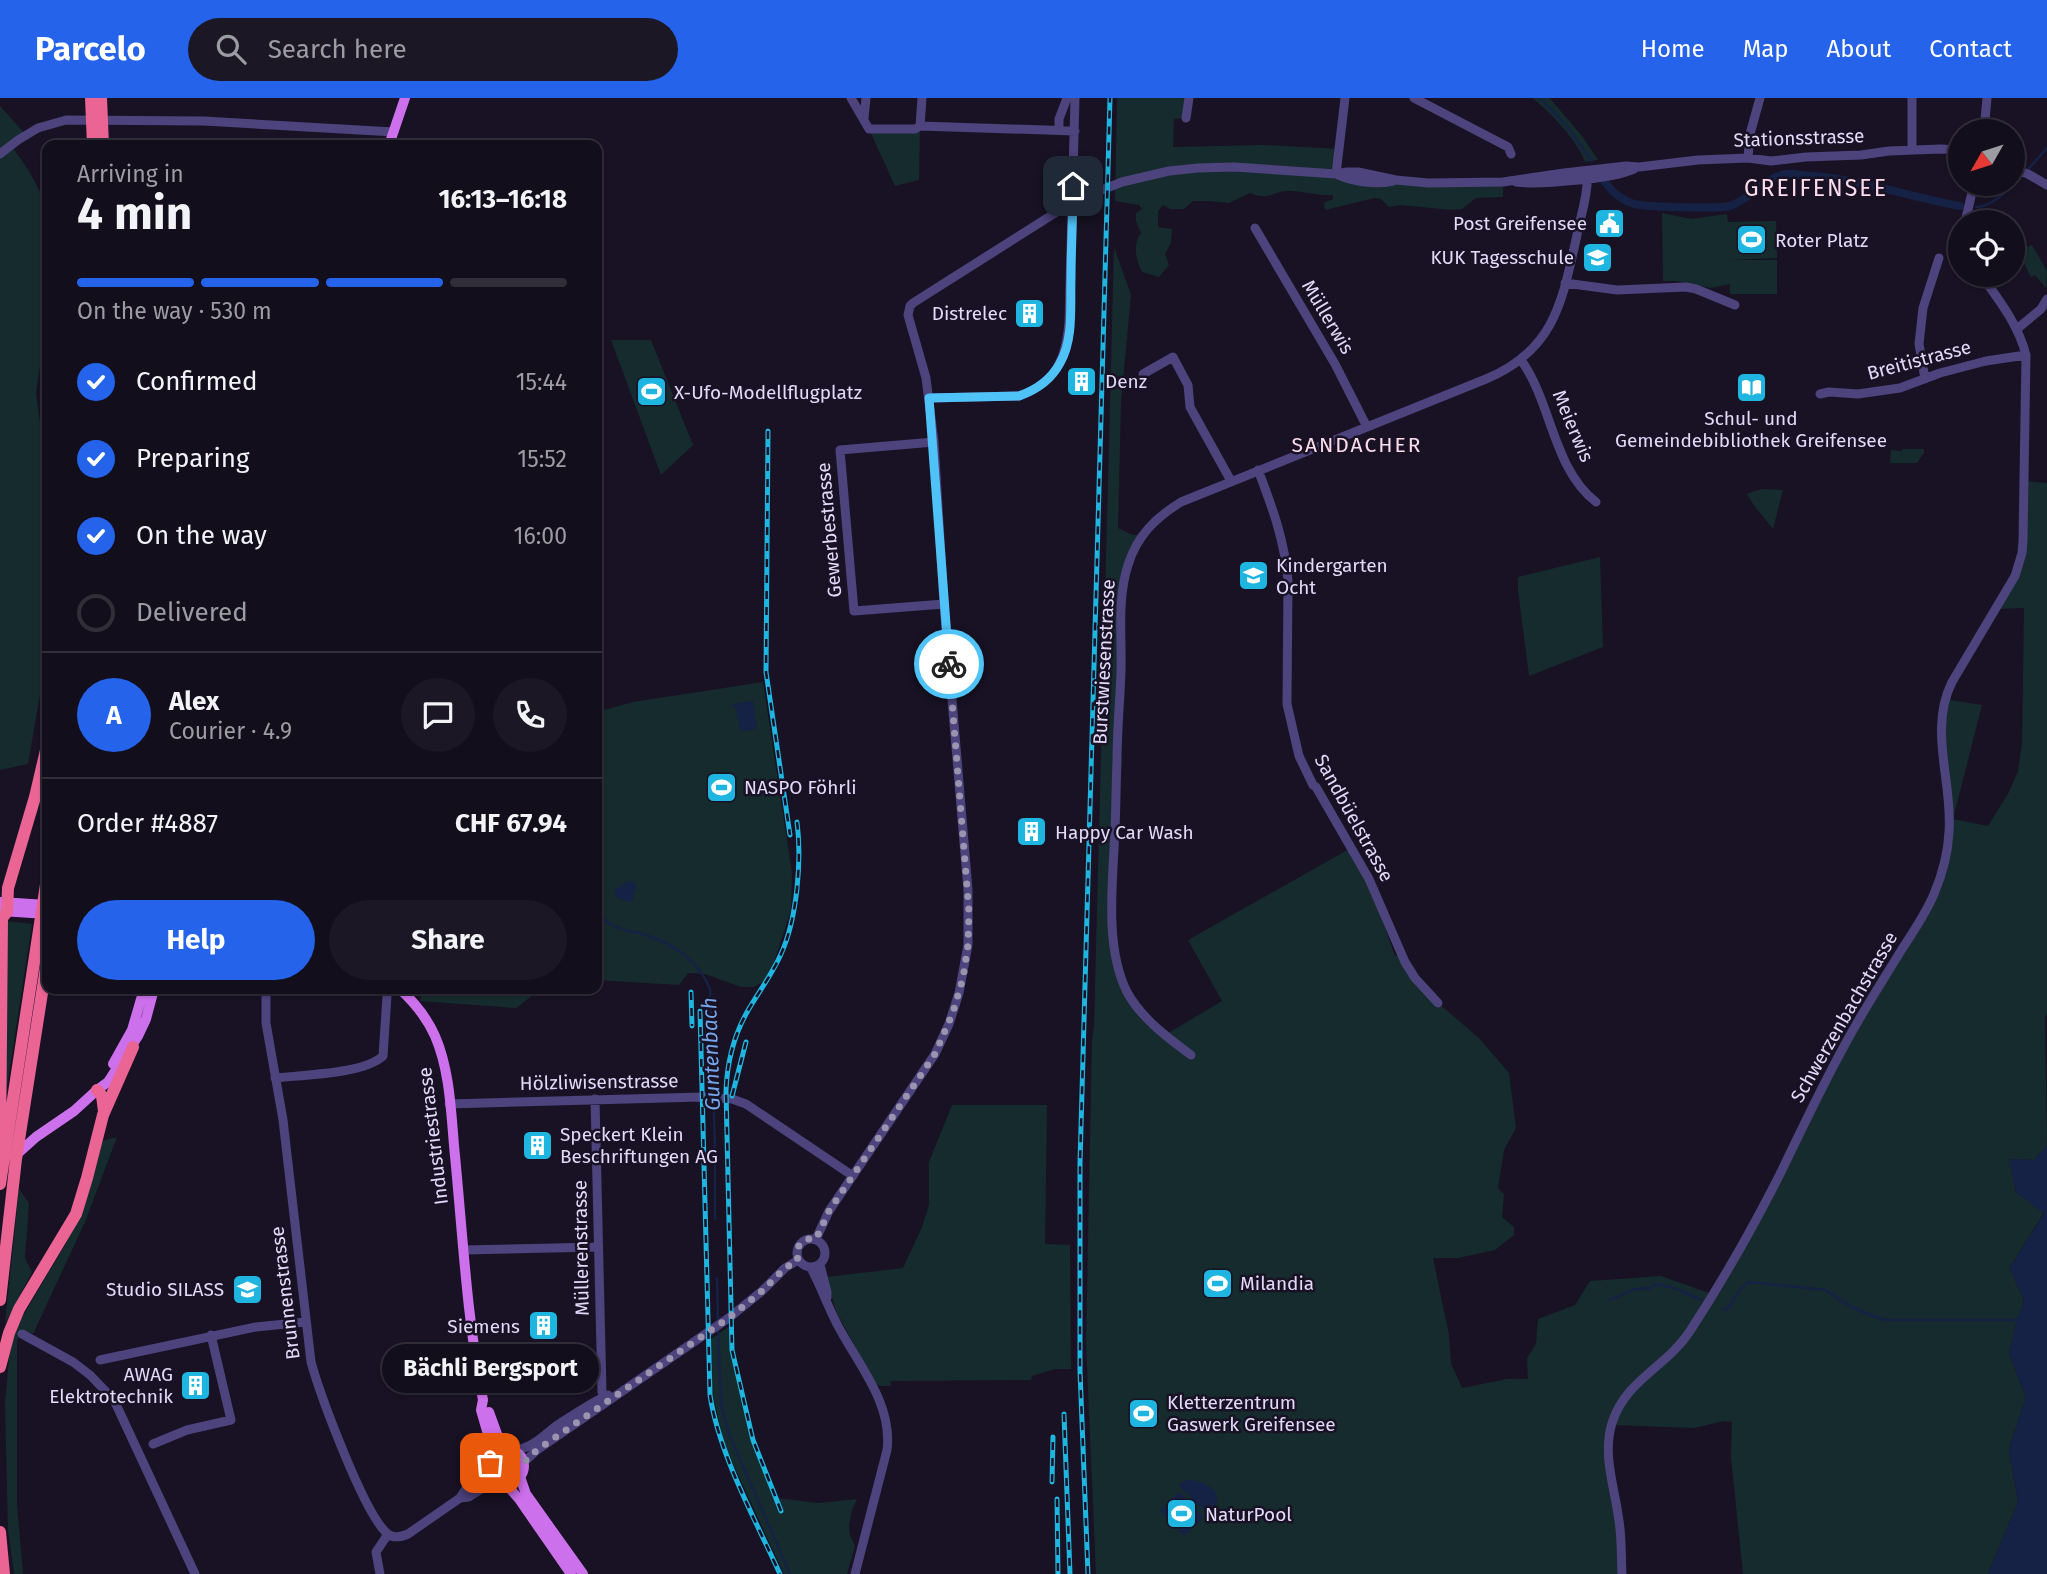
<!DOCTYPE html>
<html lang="en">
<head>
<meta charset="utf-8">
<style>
	:root { --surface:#120e1b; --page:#1b1724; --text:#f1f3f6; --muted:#9c9ca3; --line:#312e3a; --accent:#2563eb }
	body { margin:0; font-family:"Fira Sans",sans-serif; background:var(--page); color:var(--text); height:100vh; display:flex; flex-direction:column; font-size:26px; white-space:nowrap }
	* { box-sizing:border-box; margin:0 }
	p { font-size:23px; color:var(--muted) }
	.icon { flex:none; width:38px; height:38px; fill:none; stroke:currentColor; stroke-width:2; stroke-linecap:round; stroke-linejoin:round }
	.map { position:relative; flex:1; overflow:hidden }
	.sheet { position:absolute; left:42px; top:42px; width:560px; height:854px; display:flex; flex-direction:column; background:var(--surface); border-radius:14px; box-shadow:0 2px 5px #0004,0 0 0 2px var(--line) }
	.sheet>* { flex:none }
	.needle { width:46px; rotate:231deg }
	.fabs { position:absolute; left:1948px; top:21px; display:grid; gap:14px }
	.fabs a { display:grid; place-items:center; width:77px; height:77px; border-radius:50%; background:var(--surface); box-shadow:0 2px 5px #0004,0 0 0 2px var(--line); font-size:35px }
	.pin { position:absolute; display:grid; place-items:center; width:60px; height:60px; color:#fff; margin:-30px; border-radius:14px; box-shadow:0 4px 10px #0006 }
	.courier { position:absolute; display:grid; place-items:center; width:70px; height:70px; margin:-35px; border:5px solid #4fc3f7; border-radius:50%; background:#fff; color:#222; box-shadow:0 2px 9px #0007 }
	.bubble { position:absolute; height:49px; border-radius:24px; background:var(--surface); box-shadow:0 2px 5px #0004,0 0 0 2px var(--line); font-size:23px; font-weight:700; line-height:49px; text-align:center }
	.headline em { font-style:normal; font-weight:700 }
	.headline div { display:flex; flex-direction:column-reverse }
	.headline { display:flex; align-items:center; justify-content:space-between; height:119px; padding:0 35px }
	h1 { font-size:46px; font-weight:700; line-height:52px }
	.bar { display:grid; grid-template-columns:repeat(4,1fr); gap:10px 7px; align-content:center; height:84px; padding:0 35px }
	.bar i { height:9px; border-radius:5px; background:var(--line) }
	.bar .selected { background:var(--accent) }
	.bar p { grid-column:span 4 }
	.line { display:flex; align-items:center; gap:18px; padding:0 35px; border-top:2px solid var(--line) }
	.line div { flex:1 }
	.round { display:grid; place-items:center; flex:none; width:74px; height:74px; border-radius:37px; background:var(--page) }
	ol { padding:0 35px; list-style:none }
	li { display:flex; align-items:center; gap:21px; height:77px }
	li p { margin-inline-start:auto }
	li .icon { padding:7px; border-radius:50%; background:var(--accent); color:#fff; stroke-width:4 }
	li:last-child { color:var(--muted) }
	li i { width:38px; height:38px; border:4px solid var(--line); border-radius:50% }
	.button { display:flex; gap:14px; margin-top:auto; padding:14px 35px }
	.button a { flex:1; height:80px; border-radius:42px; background:var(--accent); color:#fff; font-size:28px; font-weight:700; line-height:80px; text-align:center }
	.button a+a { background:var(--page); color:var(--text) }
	header { display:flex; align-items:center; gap:42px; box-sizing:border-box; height:98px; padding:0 35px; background:var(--accent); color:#fff }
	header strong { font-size:33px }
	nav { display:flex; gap:38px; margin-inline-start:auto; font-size:24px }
	.search { width:490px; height:63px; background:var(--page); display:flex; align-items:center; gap:18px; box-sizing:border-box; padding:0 24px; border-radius:38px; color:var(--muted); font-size:26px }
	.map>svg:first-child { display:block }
</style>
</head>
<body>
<header>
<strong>Parcelo</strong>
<div class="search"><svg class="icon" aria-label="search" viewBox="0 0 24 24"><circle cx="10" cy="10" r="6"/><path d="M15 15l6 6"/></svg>Search here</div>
<nav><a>Home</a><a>Map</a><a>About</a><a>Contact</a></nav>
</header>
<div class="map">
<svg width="2047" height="1476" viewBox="0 0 2047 1476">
	<rect width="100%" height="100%" fill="#181224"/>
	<!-- green -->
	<path fill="#162b2d" d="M1117,0h72l-3,20 -12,1 -1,28 91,-2 76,4 -4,25 21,6 146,2v15l-27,1 -14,11 -10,1 -51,-5 -12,2 -8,-8 -6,-1 -50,12 -1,-7 9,-4v-4c-14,1 -27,-3 -40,-4 -19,-2 -21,11 -43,2l-21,10 -20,-2h-16l-9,8h-14l-7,-4 -5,6v16l14,2 -1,14 -6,11 4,11 -10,12 -17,-5c-6,-13 -10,-27 -1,-39l-5,-12v-8l6,-4 -3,-4 -24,-4z
		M1533,0h16l4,4 29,34 16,24 -13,2c-10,-25 -32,-46 -52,-64z
		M0,8l26,29 -15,10 18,26 18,34v112l-11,76 11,83v178l-19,110 -28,6z
		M920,28l-1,54 -24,6 -26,-57z
		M1662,115l29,6 36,-5 1,8 48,-1 1,37 -48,2h48v34h-47v-10l-19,4 -35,-7h-13z
		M2032,147l15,26 -1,17 -11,-13 -4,2 -13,-26z
		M1114,149l17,48 -10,107 -3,126 15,7h8l-15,36 -13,358 15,64 37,42 57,-34 -34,-61 163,-92 27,60 17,48 6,-2 37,49 41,35 30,35 7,55 -12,22 -6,38 6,6 -2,23 12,10v8l-19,15 -37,8h-25l16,77 2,28 11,25 45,-9h21l-1,-21 9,-14 2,-25 37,-14 15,-24 71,-5 51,18 112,-212 110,-188 14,-53 -4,-142 38,6 -29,114 35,7 21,-34 9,-21 4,-27 2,-136 -28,1 10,-17 17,-51 1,-60 23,2v530l-2,4 2,129 -13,14 -24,-1 6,33 28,21 -34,54 14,35 -7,18 -8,33 17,44 -17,52 9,53 -30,72h-245l-12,-117 1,-35 -8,-1 -30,7 -82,-3 -4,30 14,119h-526l-10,-231 6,-304 2,-12z
		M611,242h40l42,105 -32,30z
		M1902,351h22v4l-7,10h-27l1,-13 11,1z
		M1761,391l22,1 -10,39 -20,-25 -6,-10z
		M1600,459l3,90 -74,29 -11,-86v-13z
		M763,584l29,191 -1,37 -19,58 -8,13 -10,6h-13l-36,-13 -17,-1 -9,12 -82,-5v-268l36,-10z
		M5,823l27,3 -27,176z
		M422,891h119l-25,19 -96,-7z
		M952,1007h95l-2,139 25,1 1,124h-16l-23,7 -1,4 -141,1 1,5h-11l-5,-2 -39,-73 -10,-34 77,-9 19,-41 7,-22v-43z
		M117,1039l-32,85 -52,112 -11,-3 -5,10v163l6,70h-9l-6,-44 -3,-126 4,-45 5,-28 51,-86 21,-45 16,-59z
		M19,1091l10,14 -4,55 7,14 -27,52z
		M730,1228l3,29 20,85 24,58 41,5 39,-4 -5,11 -3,15 1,10 5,11 -8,28h-63l-55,-119 -8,-24 -9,-42 -1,-50z"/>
	<!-- water -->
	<path fill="#152245" d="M753,603l4,28 -17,2 -4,-23h-3v-4z
		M629,783h3l5,6 -3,6 -1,8 -5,1 -12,-5 -2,-7z
		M2047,1048v428h-59l30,-72 -9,-53 17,-52 -17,-44 8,-33 7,-18 -14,-35 34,-53 -28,-22 -7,-33 25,1z
		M1192,1382c21,5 36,15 16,34l-30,-29 6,-4z
		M1179,1394l25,25 -20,19 -24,-25z"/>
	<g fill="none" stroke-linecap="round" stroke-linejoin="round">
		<!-- stream -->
		<path stroke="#152245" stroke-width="2.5" d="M1540,0l27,28 25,35
			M1976,109c24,0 55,-42 71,-59
			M597,815c5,4 11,10 17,13 10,5 22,6 32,9 29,10 52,25 64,54l5,159v71
			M717,1180l1,42
			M1609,1202c14,-4 26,-15 40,-11l8,-5 17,4 28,12
			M1723,1211h5l9,-15 11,-12 78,8 25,17 33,13h133
			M718,1229l3,78 8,29 61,140"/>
		<!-- canal -->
		<path stroke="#152245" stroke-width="8" d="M1605,84c7,10 16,18 29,22 13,3 84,5 96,2 21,-7 34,-29 56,-32 8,-1 18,2 27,2 50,4 97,21 147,30"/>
		<!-- minor -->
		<path stroke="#4d437d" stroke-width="9" d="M851,0l18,31h46l5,-3 155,5
			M1414,0l94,49 3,7
			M864,20l2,-20
			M1186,20l3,-20
			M920,28l2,-28
			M1059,32v-11l8,-21
			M1984,33l3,-33
			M1912,52v-52
			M0,56l18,-14 20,-12 28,-8 138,1 190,11
			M1748,60l2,-24 10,-36
			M2012,71l16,5 19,11
			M1336,76l9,-76
			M1338,77c16,7 37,10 55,6
			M1516,84c25,3 95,-3 118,-13
			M1965,124l9,-38
			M1255,130l80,136 32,63
			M1565,185l52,7 69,-3 10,2 39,16
			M2017,231l24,-20 6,-10
			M1521,262c31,43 32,109 75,142
			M1143,276l30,-17 15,28 2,22 41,74
			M1925,281l-6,-35 4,-36 16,-50
			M1820,296l9,-2 29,2 42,-6 40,-15 46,-12 40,-6
			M929,300l90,-2c37,-13 47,-37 50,-74l6,-224
			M934,344l-94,8 14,161 90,-7
			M1258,372c14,36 27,72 30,111l-1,123 12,52 14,29 3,2 53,92 36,83 10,16 23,25
			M266,891v34l17,97 28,242c9,32 54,155 77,172 6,5 13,3 20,0l52,-36 9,-1 28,-18
			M1191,957c-23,-17 -50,-37 -64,-63 -23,-46 -14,-112 -12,-162 1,-23 1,-46 2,-69 0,-30 3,-60 4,-90 1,-35 -4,-72 7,-106 9,-29 27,-47 53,-63l305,-123c69,-29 76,-77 91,-144 4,-21 12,-43 10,-64
			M275,980c27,-3 89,-4 108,-22l4,-60
			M595,1001l7,293 2,4
			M449,1006l253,-7 30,2 14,5 107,72
			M797 1155a14 14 0 1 1 28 0a14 14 0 1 1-28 0Z
			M816,1141l13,-28 106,-157 14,-30 10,-31 9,-48v-55l-24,-286 -10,-162 -8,-64 -18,-63 2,-9 3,-3 161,-102 48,-19 47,-11 29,-3 36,-1 102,7 11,-2h11l38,8 32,3 75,-1 61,-9 62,-7 13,1 59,-7 50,-2 23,3 35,-4 55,-2 28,-4 52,-2 19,1
			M464,1152l134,-3
			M820,1167l7,27v6
			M811,1170c10,19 17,39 27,58 20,38 55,78 49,124l-32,124
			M22,1236l51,28 17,13 24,25 81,174
			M100,1262l156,-33 49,-5
			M153,1346l34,-14 44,-10 -20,-85
			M514,1352c16,0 30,-15 42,-24 17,-11 34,-23 52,-31
			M523,1365l14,-13 193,-133 32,-26 23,-23 13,-8
			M460,1400l5,-8 26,-19
			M380,1476l-4,-22 12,-18
			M1622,1476c-1,-17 0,-35 -3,-53 -4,-33 -17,-65 -7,-98 14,-44 55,-56 78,-92 32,-49 62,-102 89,-155 21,-43 41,-86 64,-128 18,-34 39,-66 59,-99 12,-18 24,-36 32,-55 8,-19 14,-41 15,-62 4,-50 -21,-102 3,-150l63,-106 7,-23 1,-12 3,-186c-8,-31 -27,-55 -45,-80"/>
		<!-- major -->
		<path stroke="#cd70ec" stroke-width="10" d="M389,47l16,-47
			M0,804l47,3
			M1,813l46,3
			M400,891c14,13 27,29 35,47 16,37 16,81 20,120 8,82 12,164 28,244l-2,10 13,45
			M113,966l19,-34 12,-41
			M16,1057l20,-18 38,-26 23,-21 11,-8 30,-46 8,-17 8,-30
			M489,1314l8,22 9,15
			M490 1368a17 17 0 1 1 34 0a17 17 0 1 1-34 0Z
			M520,1379l6,17 57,80
			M505,1385l14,16 52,75"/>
		<!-- highway -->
		<path stroke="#ea6594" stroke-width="12" d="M91,0l2,47
			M101,0l2,47
			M97,992l5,6 2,15
			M0,1057l2,-237 5,-6 1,-24 27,-91 12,-51
			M0,1086l47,-306
			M0,1202l16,-141 31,-198
			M0,1269l9,-34 10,-24 57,-95 11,-36 16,-63 30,-68
			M0,1434l4,42"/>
		<defs>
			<path id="rail" d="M768,333l-2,241 24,163
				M691,894l1,34
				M700,913l10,384c9,59 45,124 70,179
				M732,998l14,-54
				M1064,1316l6,160
				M1052,1384l1,-45
				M1057,1401l1,75
				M781,1413l-28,-71 -21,-90 -6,-259c1,-27 7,-53 20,-77 11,-20 26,-39 35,-60 16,-35 21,-93 16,-132
				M1088,1476l-8,-203v-208l30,-1065"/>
		</defs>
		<!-- rail casing -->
		<use href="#rail" stroke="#1fb5e1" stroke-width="5"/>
		<!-- rail -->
		<use href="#rail" stroke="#181224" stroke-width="2.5" stroke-dasharray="8" stroke-linecap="butt"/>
	</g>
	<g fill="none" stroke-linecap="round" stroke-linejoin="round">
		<!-- done -->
		<path stroke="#9b94af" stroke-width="7" stroke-dasharray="0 12.6" d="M490,1365l7,-11 9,-3 12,4 5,10 14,-13 193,-133 32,-26 23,-23 13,-8c-4,-13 4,-23 18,-21l13,-28 106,-157 18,-42 10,-34 5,-33 1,-33 -20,-248"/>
		<!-- route -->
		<path stroke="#4fc3f7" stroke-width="9" d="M949,566l-20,-266 90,-2c17,-6 32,-16 41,-33 14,-24 10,-58 11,-85 0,-30 2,-61 2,-92"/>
	</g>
	<!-- icons -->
	<defs>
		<symbol id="civic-square" viewBox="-11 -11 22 22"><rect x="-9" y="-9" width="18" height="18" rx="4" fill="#1fb5e1" stroke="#181224"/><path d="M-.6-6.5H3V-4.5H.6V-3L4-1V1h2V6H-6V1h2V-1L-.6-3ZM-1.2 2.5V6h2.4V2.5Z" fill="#fff"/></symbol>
		<symbol id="stadium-square" viewBox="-11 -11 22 22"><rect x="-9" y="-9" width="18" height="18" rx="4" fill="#1fb5e1" stroke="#181224"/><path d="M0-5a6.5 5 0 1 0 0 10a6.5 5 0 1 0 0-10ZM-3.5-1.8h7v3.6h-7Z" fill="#fff"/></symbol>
		<symbol id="school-square" viewBox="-11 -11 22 22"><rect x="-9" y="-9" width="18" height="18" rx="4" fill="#1fb5e1" stroke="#181224"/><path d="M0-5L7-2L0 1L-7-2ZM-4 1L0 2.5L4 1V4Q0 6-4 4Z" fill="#fff"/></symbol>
		<symbol id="building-square" viewBox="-11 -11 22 22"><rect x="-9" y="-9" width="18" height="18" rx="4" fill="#1fb5e1" stroke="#181224"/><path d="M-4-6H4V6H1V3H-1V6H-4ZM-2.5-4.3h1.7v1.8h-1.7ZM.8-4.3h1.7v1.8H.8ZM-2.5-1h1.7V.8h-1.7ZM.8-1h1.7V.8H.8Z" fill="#fff"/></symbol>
		<symbol id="library-square" viewBox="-11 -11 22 22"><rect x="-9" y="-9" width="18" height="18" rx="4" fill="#1fb5e1" stroke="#181224"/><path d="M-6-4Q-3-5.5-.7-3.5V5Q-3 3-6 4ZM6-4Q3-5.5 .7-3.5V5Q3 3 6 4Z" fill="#fff"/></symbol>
	</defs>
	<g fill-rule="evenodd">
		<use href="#civic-square" x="1592" y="108" width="35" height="35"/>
		<use href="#stadium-square" x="1734" y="124" width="35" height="35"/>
		<use href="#school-square" x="1580" y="142" width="35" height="35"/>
		<use href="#building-square" x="1012" y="198" width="35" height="35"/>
		<use href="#building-square" x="1064" y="266" width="35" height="35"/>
		<use href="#library-square" x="1734" y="272" width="35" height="35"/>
		<use href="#stadium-square" x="634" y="276" width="35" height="35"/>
		<use href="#school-square" x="1236" y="460" width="35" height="35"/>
		<use href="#stadium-square" x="704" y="672" width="35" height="35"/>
		<use href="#building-square" x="1014" y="716" width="35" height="35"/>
		<use href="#building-square" x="520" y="1030" width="35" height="35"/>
		<use href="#stadium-square" x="1200" y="1168" width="35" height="35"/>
		<use href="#school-square" x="230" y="1174" width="35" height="35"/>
		<use href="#building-square" x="526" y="1210" width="35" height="35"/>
		<use href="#building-square" x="178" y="1270" width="35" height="35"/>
		<use href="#stadium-square" x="1126" y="1298" width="35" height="35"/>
		<use href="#stadium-square" x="1164" y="1398" width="35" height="35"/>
	</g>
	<g text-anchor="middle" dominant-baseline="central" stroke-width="5" stroke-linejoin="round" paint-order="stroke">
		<!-- street labels -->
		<g font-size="19" fill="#e2dafa" stroke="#181224">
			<text transform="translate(1799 40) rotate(-2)">Stationsstrasse</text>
			<text transform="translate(1328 219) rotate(59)">Müllerwis</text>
			<text transform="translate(1919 262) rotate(-15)">Breitistrasse</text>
			<text transform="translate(1573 328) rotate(67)">Meierwis</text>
			<text transform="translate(829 432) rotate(-95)">Gewerbestrasse</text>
			<text transform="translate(1104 564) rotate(-87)">Burstwiesenstrasse</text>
			<text transform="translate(1354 720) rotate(61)">Sandbüelstrasse</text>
			<text transform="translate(1844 919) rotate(-60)">Schwerzenbachstrasse</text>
			<text transform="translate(599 984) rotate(-1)">Hölzliwisenstrasse</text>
			<text transform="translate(433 1038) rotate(-97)">Industriestrasse</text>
			<text transform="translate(581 1150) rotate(-91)">Müllerenstrasse</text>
			<text transform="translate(285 1195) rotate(-97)">Brunnenstrasse</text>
		</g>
		<!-- poi labels -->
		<g font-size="19" fill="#e2dafa" stroke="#181224" text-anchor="start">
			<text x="1587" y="125" text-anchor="end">Post Greifensee</text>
			<text x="1775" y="142">Roter Platz</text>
			<text x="1574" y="159" text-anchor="end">KUK Tagesschule</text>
			<text x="1007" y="215" text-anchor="end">Distrelec</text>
			<text x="1105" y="283">Denz</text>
			<text x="674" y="294">X-Ufo-Modellflugplatz</text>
			<text x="1751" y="320" text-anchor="middle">Schul- und<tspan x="1751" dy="22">Gemeindebibliothek Greifensee</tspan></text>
			<text x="1276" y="467">Kindergarten<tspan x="1276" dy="22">Ocht</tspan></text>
			<text x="744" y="689">NASPO Föhrli</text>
			<text x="1055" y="734">Happy Car Wash</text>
			<text x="560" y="1036">Speckert Klein<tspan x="560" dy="22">Beschriftungen AG</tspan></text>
			<text x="1240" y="1185">Milandia</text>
			<text x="224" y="1191" text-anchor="end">Studio SILASS</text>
			<text x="520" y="1228" text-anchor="end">Siemens</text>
			<text x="173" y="1276" text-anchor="end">AWAG<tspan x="173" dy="22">Elektrotechnik</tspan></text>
			<text x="1167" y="1304">Kletterzentrum<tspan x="1167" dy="22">Gaswerk Greifensee</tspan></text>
			<text x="1205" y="1416">NaturPool</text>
		</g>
		<!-- neighbourhood labels -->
		<g font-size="21" letter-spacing="2" fill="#fadceb" stroke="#181224">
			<text x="1357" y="347">SANDACHER</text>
		</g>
		<!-- water labels -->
		<g font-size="21" font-style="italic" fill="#76a6ed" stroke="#181224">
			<text transform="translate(711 956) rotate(-92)">Guntenbach</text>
		</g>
		<!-- quarter labels -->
		<g font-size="23" letter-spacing="2" fill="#fadceb" stroke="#181224">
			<text x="1816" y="90">GREIFENSEE</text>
		</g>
	</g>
</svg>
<div class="fabs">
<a><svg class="needle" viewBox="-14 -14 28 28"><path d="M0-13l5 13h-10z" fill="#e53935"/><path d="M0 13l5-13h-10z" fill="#9c9ca3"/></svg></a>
<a><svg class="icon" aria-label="locate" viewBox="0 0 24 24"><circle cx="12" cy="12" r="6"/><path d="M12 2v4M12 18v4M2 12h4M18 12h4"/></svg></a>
</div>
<div class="pin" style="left:490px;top:1365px;background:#ea580c"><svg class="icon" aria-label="bag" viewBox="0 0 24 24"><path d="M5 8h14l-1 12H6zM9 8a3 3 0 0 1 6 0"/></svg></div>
<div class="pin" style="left:1073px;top:88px;background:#1f2937"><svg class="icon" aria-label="home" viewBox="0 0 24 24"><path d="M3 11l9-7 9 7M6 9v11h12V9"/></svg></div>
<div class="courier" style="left:949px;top:566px"><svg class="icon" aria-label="bike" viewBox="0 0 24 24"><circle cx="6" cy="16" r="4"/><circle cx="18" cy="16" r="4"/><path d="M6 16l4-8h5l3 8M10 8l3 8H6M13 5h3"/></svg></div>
<div class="bubble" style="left:382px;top:1246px;width:217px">Bächli Bergsport</div>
<section class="sheet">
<div class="headline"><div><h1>4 min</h1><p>Arriving in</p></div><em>16:13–16:18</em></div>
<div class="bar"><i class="selected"></i><i class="selected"></i><i class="selected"></i><i></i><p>On the way · 530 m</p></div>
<ol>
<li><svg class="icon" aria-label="check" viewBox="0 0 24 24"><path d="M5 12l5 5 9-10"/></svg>Confirmed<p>15:44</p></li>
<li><svg class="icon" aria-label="check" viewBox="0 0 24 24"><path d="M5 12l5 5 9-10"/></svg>Preparing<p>15:52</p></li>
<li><svg class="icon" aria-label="check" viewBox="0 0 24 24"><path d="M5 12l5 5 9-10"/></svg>On the way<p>16:00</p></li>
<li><i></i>Delivered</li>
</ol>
<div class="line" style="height:126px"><b class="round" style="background:var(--accent);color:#fff">A</b><div><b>Alex</b><p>Courier · 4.9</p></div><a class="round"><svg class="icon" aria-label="chat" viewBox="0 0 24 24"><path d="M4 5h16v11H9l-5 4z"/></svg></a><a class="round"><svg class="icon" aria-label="phone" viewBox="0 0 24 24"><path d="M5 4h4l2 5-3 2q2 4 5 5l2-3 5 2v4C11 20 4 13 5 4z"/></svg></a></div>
<div class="line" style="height:91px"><div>Order #4887</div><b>CHF 67.94</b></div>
<div class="button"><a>Help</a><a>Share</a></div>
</section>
</div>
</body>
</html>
